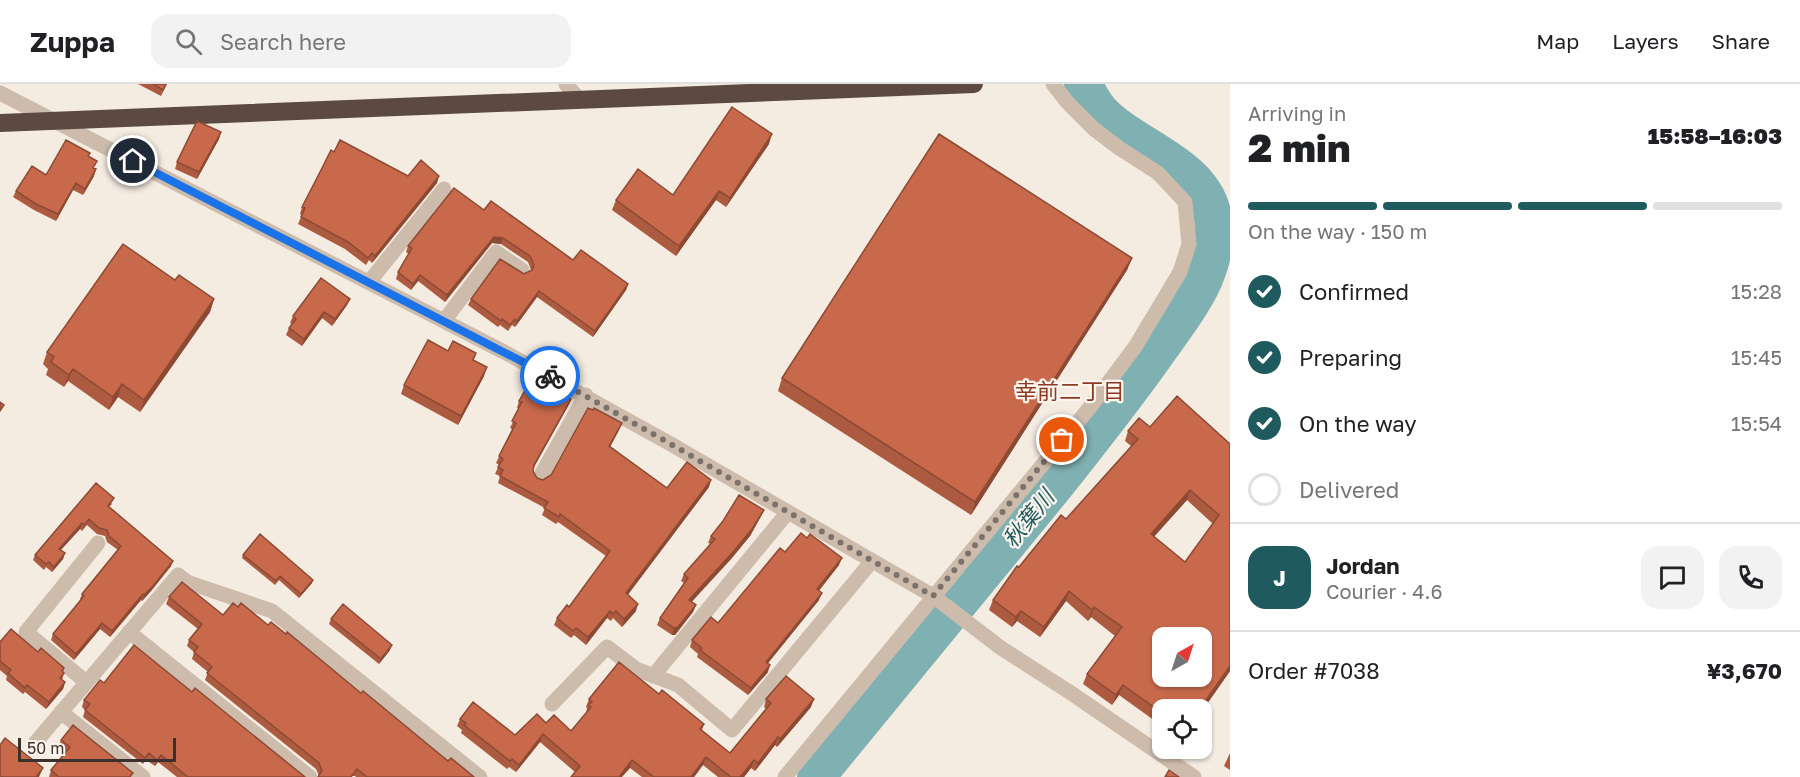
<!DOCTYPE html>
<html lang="en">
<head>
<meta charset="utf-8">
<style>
	:root { --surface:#fff; --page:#f2f2f2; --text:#202124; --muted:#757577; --line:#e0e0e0; --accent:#1f5a5e }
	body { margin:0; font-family:"Golos Text","Noto Sans JP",sans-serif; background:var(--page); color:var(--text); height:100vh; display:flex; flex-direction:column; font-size:22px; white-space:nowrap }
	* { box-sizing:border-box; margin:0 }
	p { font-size:20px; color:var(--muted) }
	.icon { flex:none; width:33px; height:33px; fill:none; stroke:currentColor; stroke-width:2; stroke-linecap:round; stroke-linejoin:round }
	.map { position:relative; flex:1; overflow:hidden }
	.panel { display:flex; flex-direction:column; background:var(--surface); width:570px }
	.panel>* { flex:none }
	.needle { width:39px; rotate:39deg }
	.tools { position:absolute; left:1152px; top:543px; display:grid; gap:12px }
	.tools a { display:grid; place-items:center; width:60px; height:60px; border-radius:12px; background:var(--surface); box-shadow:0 2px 4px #0004; font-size:30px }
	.scale { position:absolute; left:18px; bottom:15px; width:158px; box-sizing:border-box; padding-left:6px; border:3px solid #3b302b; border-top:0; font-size:16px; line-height:21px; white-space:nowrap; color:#3b302b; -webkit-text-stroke:4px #fbf5ee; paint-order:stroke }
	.pin { position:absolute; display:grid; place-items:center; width:51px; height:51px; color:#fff; margin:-26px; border:3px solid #fff; border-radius:50%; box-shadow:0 2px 6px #0007 }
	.courier { position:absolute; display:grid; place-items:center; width:60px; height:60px; margin:-30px; border:4px solid #1a73e8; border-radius:50%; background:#fff; color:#222; box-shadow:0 2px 8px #0007 }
	.summary em { font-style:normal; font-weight:800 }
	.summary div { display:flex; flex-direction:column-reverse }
	.summary { display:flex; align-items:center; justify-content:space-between; height:102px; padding:0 18px }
	h1 { font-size:39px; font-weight:800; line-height:45px }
	.bar { display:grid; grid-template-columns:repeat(4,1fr); gap:9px 6px; align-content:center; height:72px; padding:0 18px }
	.bar i { height:8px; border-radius:4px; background:var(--line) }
	.bar .selected { background:var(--accent) }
	.bar p { grid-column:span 4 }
	.line { display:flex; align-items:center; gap:15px; padding:0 18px; border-top:2px solid var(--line) }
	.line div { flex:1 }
	.round { display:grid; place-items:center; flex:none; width:63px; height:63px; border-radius:18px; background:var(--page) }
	ol { padding:0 18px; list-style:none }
	li { display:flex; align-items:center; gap:18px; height:66px }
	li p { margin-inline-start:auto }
	li .icon { padding:6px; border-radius:50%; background:var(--accent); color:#fff; stroke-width:4 }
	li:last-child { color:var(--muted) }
	li i { width:33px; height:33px; border:3px solid var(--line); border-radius:50% }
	header { display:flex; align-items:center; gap:36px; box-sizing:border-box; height:84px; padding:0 30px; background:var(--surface); border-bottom:2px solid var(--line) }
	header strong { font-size:28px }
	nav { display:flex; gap:33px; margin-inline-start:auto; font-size:21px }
	.search { width:420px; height:54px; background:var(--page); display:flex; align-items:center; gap:15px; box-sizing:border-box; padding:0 21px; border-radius:18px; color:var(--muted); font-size:22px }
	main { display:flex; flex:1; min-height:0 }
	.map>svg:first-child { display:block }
</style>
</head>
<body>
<header>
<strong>Zuppa</strong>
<div class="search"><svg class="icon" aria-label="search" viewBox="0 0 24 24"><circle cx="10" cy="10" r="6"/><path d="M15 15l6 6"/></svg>Search here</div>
<nav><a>Map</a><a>Layers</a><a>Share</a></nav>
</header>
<main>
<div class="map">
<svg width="1230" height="693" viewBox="0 0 1230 693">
	<rect width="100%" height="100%" fill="#f4ebe1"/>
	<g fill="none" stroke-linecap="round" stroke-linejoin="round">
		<!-- river -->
		<path stroke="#7fb0b2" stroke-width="38" d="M816,693c81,-98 161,-197 242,-295 35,-44 70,-88 102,-134 15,-21 33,-45 44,-69 9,-21 13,-43 8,-66 -11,-50 -81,-67 -112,-102 -7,-8 -12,-18 -17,-27"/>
		<!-- minor -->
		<path stroke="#cdbbac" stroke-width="15" d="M566,0l14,16
			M0,9l508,261 161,89 264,153 68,52 70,45 123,84
			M369,198l75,-93
			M444,237l52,-69 26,18
			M540,393l46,-82
			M129,548l181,145
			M653,592l135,-164
			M86,598l-60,-50 72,-89
			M552,620l55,-57 29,22 42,16 54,45 140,-169
			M61,628l82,65
			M35,659l143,-168 9,7 85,29 208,166
			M785,693l306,-371 44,-59 45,-75 9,-28 -4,-42 -27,-29 -39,-25 -25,-19 -26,-26 -15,-19"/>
		<!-- highway -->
		<path stroke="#5c4a42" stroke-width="18" d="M0,39l974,-39"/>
	</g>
	<!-- wall -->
	<path fill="#ac5a40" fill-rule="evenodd" d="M138,0h29l-6,12z
		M221,48l-2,7 -22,40 -22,-10 2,-7z
		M769,60l-43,63 -10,-7 -40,56 -64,-46 4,-10 57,-5z
		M334,68l74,24 29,7 -65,80 -3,-3 -3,5 -21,-16 -47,-25 4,-9 -2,-1 2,-7z
		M88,72l6,12v8l-11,19 -10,-5 -17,31 -22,-11 -21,-13 3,-6z
		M484,126l89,50 55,24 -2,6 -33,47 -56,-40 -22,30 -3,-2 -4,6 -8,-6 -2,2 -30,-22 3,-6 60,-29 -3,-8 -27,-18 -9,-1 -47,59 -27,-21 -7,9 -15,-11 2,-7 11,-18 -3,-2 2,-6z
		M1132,174l-5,12 -156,245 -193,-124 4,-13z
		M175,196l39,19 -4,13 -70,100 -22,-15 -9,13 -41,-29 -4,6 -18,-12 2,-6 -5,-5 4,-12z
		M350,215l-3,6 -15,21 -10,-8 -20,28 -16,-11 3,-7 3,-4 -2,-1 3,-7z
		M448,267l26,9 10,16 -26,49 -57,-31 3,-9z
		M571,315l-3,7 -35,63v2l4,7 6,2 76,-50 -9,16 57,42 42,-1 -81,107 8,17 -14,16 -9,-9 -2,3 -4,-3 -21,27 -12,-10 -3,3 -17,-13 3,-7 12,-11 37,-51 -48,-34 -2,2 -14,-9 3,-7 -47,-25 2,-7 -5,-2 4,-9 -3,-2 16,-34 -2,-1 9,-19 -2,-1 2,-7z
		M1150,343l80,17v227l-28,40v-1h-40v16l-43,-31 -7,10 -29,-21 4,-10 28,-38 -24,-19 -3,4 -22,-20 -26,36 -23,-16 -5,6 -23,-17 4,-10 26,-33 47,-48 65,-73 -6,-5 3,-10zM1187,416l26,24 -28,38 -31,-25z
		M96,399l16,21 -3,3 62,59 -20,25 -9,10 -1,-1 -31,37 -10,-8 -26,31 -23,-20 2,-6 28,-34 -1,-1 2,-5 36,-44 -11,-8 -2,-6 -8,-2 -10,-9 -5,6 -2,-2 -19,21 4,3 -2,6 -11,13 -6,-5 -2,3 -11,-10 2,-5z
		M764,426l-3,6 -11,20 -19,23 -40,43 5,3 -3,7 -18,23h-3l-15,-10 3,-7 24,-35 -3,-2 3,-7 27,-30 -3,-1 3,-7z
		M785,468l54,13 -20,26v9l-51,63v9l-20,23 -51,-38 1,-3 -8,-7 2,-7 26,-17z
		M243,471l69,28 -13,15 -20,-18 -4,5 -33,-27z
		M169,513l54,18 15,-8 30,18 93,68 87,68 26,16h-118l-1,-1h-36l-3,-7 -111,-89 3,-8 -16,-13 2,-7 -7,-6 2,-6 9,-11 -32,-25z
		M331,535l59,31 -11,14 -50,-40z
		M0,558l38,10 26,16 -1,4 1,1 -2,7 3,2 -2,7 -17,20 -21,-17 -2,2 -17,-14 1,-4 -7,-6z
		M104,599l88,9 113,85h-128l-19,-15 -3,4 -9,-6 -3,4 -60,-47 2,-7 -3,-3 2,-7z
		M659,610l45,30 -2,6 28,23 36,-44 -2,-2 2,-8 45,8 -34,40 -2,-2 -20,26 -4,-3 -7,9h-26l-15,-12 -9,12h-52l-12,-9 -55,4 -35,-30 -24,30 -7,-5 -2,2 -46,-36 1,-3 -5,-4 3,-7 55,16 31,-12 25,8 15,-18 1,-5 -1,-1 3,-8z
		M61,656l72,33 -2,4h-82l2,-7 15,-18 -7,-6z
		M1230,669v17l-6,-4z"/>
	<!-- shaded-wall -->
	<path fill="#8c4a34" d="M221,48l-2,7 -22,40 2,-7z
		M772,50l-3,10 -43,63 4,-9z
		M96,85l-2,7 -11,19 2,-6z
		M439,92l-2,7 -65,80 3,-7z
		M76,99l-3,7 -17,31 2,-7z
		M719,107l-3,9 -40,56 3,-10z
		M494,153l9,1 -2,6 -9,-1 -47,59 2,-7z
		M1132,174l-5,12 -156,245 4,-13z
		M420,191l-2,6 -7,9 2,-6z
		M628,200l-2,6 -33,47 2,-6z
		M539,207l-2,6 -22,30 2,-6z
		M214,215l-4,13 -70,100 4,-12z
		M350,215l-3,6 -15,21 3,-7z
		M324,228l-2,6 -20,28 2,-7z
		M487,283l-3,9 -26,49 3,-9z
		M73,285l-5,12 -4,6 5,-12z
		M122,300l-4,13 -9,13 4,-13z
		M571,315l-3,7 -37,66 3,-7z
		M622,339l-3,7 -12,23 2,-7z
		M711,396l-2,7 -85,113 2,-7z
		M1190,406l-3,10 -40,44 4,-10z
		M764,426l-3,6 -11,20 -19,23 -44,48 2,-7z
		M82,439l-2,6 -23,25 2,-5z
		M65,469l-2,6 -11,13 2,-5z
		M842,474l-3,7 -25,31 3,-7z
		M173,477l-2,5 -20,25 -9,10 2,-6z
		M313,496l-1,3 -13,15 2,-4z
		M1069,507l-3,10 -26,36 4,-10z
		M822,509l-3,7 -55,68 2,-6z
		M143,510l-2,6 -31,37 2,-6z
		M638,520l-2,7 -14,16 2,-8z
		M696,521l-3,7 -18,23h-3l2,-7z
		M1094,523l-3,10 -3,4 4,-11z
		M610,527l-3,7 -21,27 2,-8z
		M1021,527l-4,10 -5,6 4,-10z
		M102,539l-2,6 -26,31 2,-6z
		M392,561l-2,5 -11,14 2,-5z
		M770,581l-2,7 -20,23 3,-7z
		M1230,582v5l-28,40v-1h-3z
		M65,598l-2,7 -17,20 3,-7z
		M1123,601l-4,10 -7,10 4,-10z
		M814,615l-3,8 -34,40 3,-8z
		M543,650l-3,8 -24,30 3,-7z
		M778,653l-3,8 -20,26 3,-8z
		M161,671l-3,7 -3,4 2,-6z
		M706,673l-3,8 -9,12h-3z
		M632,676l-2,8 -8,9h-3z
		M754,676l-3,8 -7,9h-4z
		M43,684l-4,9h-3z"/>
	<!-- building -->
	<path fill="#c8694b" stroke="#8c4a34" stroke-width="1.5" fill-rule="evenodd" d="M153,0h13l-3,6z
		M732,23l40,27 -42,64 -11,-7 -40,55 -63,-46 22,-31 35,26z
		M197,37l24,11 -22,40 -22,-10z
		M939,50l193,124 -157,244 -193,-124z
		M66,56l24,13 -2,3 9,5 -4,7 3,1 -11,20 -9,-6 -18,31 -22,-10 -20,-13 16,-25 14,9z
		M340,56l68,36 13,-16 18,16 -64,80 -3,-3 -4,5 -20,-16 -47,-25 4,-9 -3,-1 18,-35 11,-22 3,2z
		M454,104l30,22 7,-9 82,59 8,-10 47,34 -33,47 -56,-40 -22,30 -2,-2 -5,6 -8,-6 -1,2 -30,-22 29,-40 24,15 8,-4 2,-5 -4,-9 -27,-18 -9,-1 -47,58 -27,-20 -7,9 -15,-12 14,-24 -4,-2z
		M123,160l52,36 4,-5 35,24 -70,101 -22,-16 -9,13 -40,-28 -4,6 -18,-13 3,-5 -7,-5z
		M321,194l29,21 -15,20 -11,-7 -20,27 -15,-11 7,-9 -3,-3z
		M428,256l20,11 5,-10 23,12 -3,7 14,7 -26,49 -57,-31z
		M533,292l38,23 -37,66 -1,6 4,7 6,2 8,-5 37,-67 5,2 1,-2 28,15 -13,23 58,42 20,-26 24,18 -85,113 12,11 -14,15 -8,-8 -3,3 -3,-3 -22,26 -12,-9 -3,3 -16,-13 10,-13 2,2 41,-56 -50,-37 -1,3 -15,-9 4,-6 -48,-26 3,-6 -5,-3 5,-8 -4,-3 17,-33 -4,-2 10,-19 -3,-1z
		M1177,312l53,48v222l-31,44h-37v3l-39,-28 -7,10 -29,-21 35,-47 -28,-20 -2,3 -23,-19 -25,36 -23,-16 -5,6 -23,-17 24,-34 2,1 42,-52 5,4 72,-80 -10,-8 11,-13 11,9zM1190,406l29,25 -34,47 -34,-28zM1162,554h40v38h-40z
		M0,318l4,3 -4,6z
		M96,399l18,15 -6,8 65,55 -20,25 -9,9 -1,-1 -31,37 -10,-8 -26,31 -23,-20 31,-38 -2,-2 39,-48 -12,-10 -2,-6 -8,-2 -10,-9 -5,6 -2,-2 -23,26 6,4 -11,14 -5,-5 -3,2 -11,-9z
		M739,411l25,15 -12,19 -19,23 -44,48 7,5 -19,23h-3l-14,-10 28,-40 -4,-4 31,-35 -4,-3 12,-15z
		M801,449l6,5 3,-4 32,24 -25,31 5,4 -56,69 4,3 -19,23 -51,-38 2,-2 -10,-8 19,-23 7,6 62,-75 5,4z
		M260,450l53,46 -12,14 -21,-18 -4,5 -33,-26z
		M182,498l41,33 10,-12 5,4 3,-4 27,22 3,-3 15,12 1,-2 74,61 2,-2 85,70 3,-3 23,19h-107l-10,-8 -6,8h-33l4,-6 -3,-8 -112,-90 5,-6 -18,-15 4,-5 -9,-7 13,-16 -33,-27z
		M343,520l49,41 -11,14 -50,-40z
		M11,545l27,23 3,-4 23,20 -2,3 2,2 -4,5 5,4 -16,20 -22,-17 -2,3 -17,-15 3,-3 -11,-9v-19z
		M134,561l58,47 3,-4 110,89h-117l-27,-22 -4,5 -8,-7 -4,5 -60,-48 5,-6 -6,-4 16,-20 4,3z
		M619,578l40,32 3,-4 42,34 -4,5 30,24 41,-50 -5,-4 20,-23 28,23 -34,40 -2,-2 -20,26 -4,-3 -14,17h-9l-25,-20 -15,20h-37l-22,-17 -13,17h-48l9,-11 -37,-32 -24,31 -7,-6 -2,2 -46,-36 2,-2 -6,-4 13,-17 42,33 22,-21 9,9 8,-8 17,16 20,-24 -3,-2 4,-3 -3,-3z
		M73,641l60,48 -4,4h-70l-8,-7 19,-23 -9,-7z
		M5,654l38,30 -7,9h-33l-3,-1v-31z
		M1169,686l10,7h-14z"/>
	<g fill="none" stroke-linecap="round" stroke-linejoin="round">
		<!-- done -->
		<path stroke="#7c716b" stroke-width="6" stroke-dasharray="0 10.8" d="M550,292l119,67 264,153 129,-156"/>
		<!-- route -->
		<path stroke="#1a73e8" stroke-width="8" d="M133,77l417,215"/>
	</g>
	<g text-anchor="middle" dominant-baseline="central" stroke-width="4.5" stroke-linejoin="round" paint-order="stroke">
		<!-- neighbourhood labels -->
		<g font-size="22" fill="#8c3b22" stroke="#fbf5ee">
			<text x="1070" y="306">幸前二丁目</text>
		</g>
		<!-- water labels -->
		<g font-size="22" font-style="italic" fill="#1f5a5e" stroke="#fbf5ee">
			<text transform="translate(1028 434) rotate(-51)">秋葉川</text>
		</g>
	</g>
</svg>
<div class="tools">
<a><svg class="needle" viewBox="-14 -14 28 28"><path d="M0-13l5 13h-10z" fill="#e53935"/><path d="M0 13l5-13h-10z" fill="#757577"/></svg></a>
<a><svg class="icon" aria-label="locate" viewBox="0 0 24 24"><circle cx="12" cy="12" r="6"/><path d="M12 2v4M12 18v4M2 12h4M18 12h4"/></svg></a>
</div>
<div class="scale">50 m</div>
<div class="pin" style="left:1062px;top:356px;background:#ea580c"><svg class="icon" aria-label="bag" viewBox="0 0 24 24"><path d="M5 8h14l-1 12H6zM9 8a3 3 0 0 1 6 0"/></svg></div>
<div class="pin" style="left:133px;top:77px;background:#1f2937"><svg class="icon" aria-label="home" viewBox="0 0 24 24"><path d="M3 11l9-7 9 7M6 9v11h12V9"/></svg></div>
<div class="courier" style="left:550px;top:292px"><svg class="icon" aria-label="bike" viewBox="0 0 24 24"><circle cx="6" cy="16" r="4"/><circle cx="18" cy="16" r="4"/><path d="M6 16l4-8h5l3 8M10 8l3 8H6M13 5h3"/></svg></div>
</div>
<section class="panel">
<div class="summary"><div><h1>2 min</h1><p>Arriving in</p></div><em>15:58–16:03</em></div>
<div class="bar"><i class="selected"></i><i class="selected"></i><i class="selected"></i><i></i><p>On the way · 150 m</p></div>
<ol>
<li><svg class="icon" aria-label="check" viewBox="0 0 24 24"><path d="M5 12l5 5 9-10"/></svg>Confirmed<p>15:28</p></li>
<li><svg class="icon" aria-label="check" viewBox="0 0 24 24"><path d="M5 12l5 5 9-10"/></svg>Preparing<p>15:45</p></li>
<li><svg class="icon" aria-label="check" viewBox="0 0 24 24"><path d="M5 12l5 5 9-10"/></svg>On the way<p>15:54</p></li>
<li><i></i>Delivered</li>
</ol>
<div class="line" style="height:108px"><b class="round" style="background:var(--accent);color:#fff">J</b><div><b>Jordan</b><p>Courier · 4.6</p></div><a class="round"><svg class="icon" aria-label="chat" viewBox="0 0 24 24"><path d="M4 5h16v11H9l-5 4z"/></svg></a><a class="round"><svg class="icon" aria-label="phone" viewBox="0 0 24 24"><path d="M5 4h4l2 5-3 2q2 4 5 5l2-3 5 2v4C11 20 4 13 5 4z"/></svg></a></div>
<div class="line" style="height:78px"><div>Order #7038</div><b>¥3,670</b></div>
</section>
</main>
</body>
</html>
